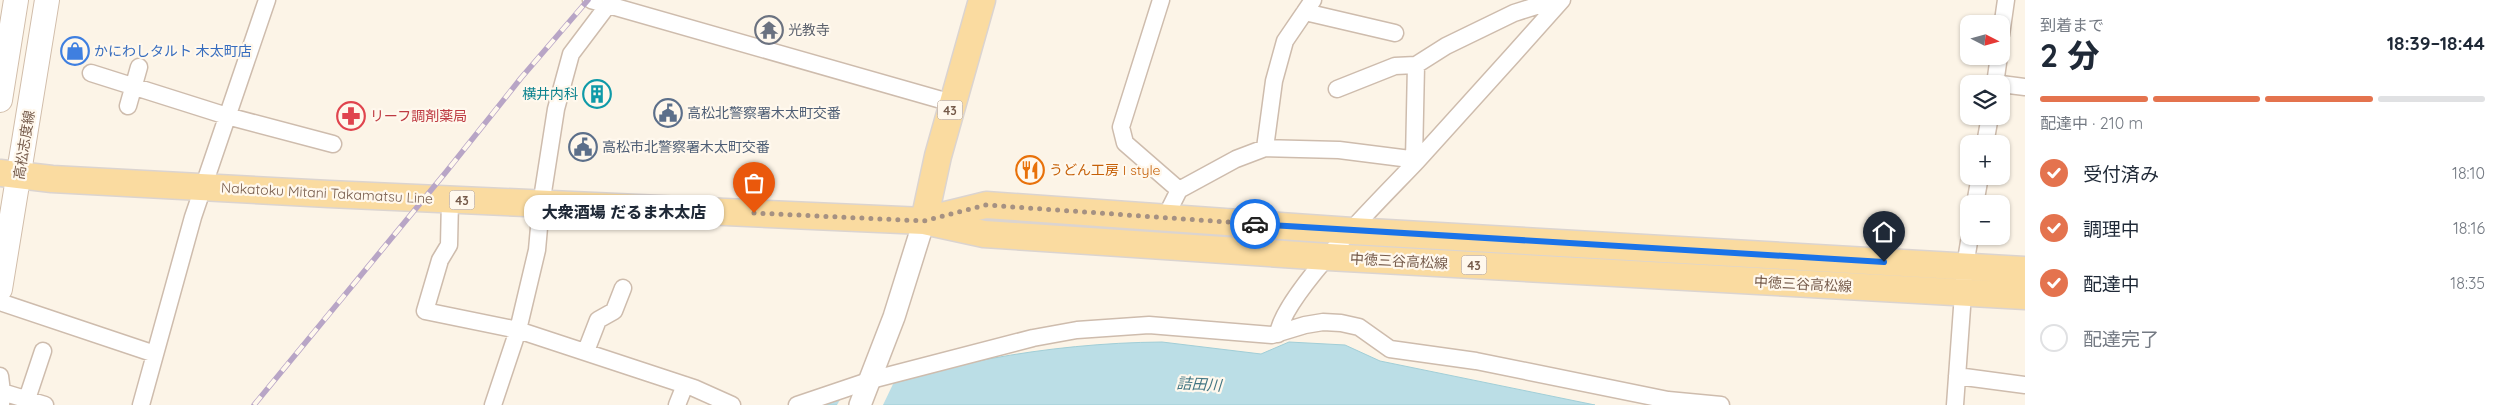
<!DOCTYPE html>
<html lang="ja">
<head>
<meta charset="utf-8">
<style>
	:root { --surface:#fff; --page:#f2f2f3; --text:#1f2937; --muted:#747a83; --line:#e0e1e3; --accent:#e4734e }
	body { margin:0; font-family:Quicksand,"Noto Sans JP",sans-serif; background:var(--page); color:var(--text); height:100vh; display:flex; flex-direction:column; font-size:19px; white-space:nowrap }
	* { box-sizing:border-box; margin:0 }
	p { font-size:16px; color:var(--muted) }
	.icon { flex:none; width:28px; height:28px; fill:none; stroke:currentColor; stroke-width:2; stroke-linecap:round; stroke-linejoin:round }
	.map { position:relative; flex:1; overflow:hidden }
	.drawer { display:flex; flex-direction:column; background:var(--surface); width:475px }
	.drawer>* { flex:none }
	.needle { width:32px; rotate:96deg }
	.controls { position:absolute; left:1960px; top:15px; display:grid; gap:10px }
	.controls a { display:grid; place-items:center; width:50px; height:50px; border-radius:10px; background:var(--surface); box-shadow:0 1px 4px #0004; font-size:25px }
	.pin { position:absolute; display:grid; place-items:center; width:42px; height:42px; color:#fff; margin:-51px -21px; border-radius:50% 50% 50% 0; rotate:-45deg; box-shadow:0 0 5px #0007 }
	.pin .icon { rotate:45deg }
	.courier { position:absolute; display:grid; place-items:center; width:50px; height:50px; margin:-25px; border:4px solid #1a73e8; border-radius:50%; background:#fff; color:#222; box-shadow:0 1px 6px #0007 }
	.bubble { position:absolute; height:35px; border-radius:15px; background:var(--surface); box-shadow:0 1px 4px #0004; font-size:16px; font-weight:800; line-height:35px; text-align:center }
	.summary em { font-style:normal; font-weight:800 }
	.summary div { display:flex; flex-direction:column-reverse }
	.summary { display:flex; align-items:center; justify-content:space-between; height:85px; padding:0 15px }
	h1 { font-size:32px; font-weight:800; line-height:38px }
	.bar { display:grid; grid-template-columns:repeat(4,1fr); gap:8px 5px; align-content:center; height:60px; padding:0 15px }
	.bar i { height:6px; border-radius:4px; background:var(--line) }
	.bar .on { background:var(--accent) }
	.bar p { grid-column:span 4 }
	ol { padding:0 15px; list-style:none }
	li { display:flex; align-items:center; gap:15px; height:55px }
	li p { margin-inline-start:auto }
	li .icon { padding:5px; border-radius:50%; background:var(--accent); color:#fff; stroke-width:4 }
	li:last-child { color:var(--muted) }
	li i { width:28px; height:28px; border:2px solid var(--line); border-radius:50% }
	main { display:flex; flex:1; min-height:0 }
	.map>svg:first-child { display:block }
</style>
</head>
<body>
<main>
<div class="map">
<svg width="2025" height="405" viewBox="0 0 2025 405">
	<rect width="100%" height="100%" fill="#fcf4e7"/>
	<!-- water -->
	<path fill="#bbdee6" stroke="#a1ced7" d="M1162,342l99,12 28,-12 56,3 35,16 215,44h-773c107,-40 225,-62 340,-63z"/>
	<!-- pier -->
	<path fill="#fcf4e7" d="M894,382l-11,23h-46l4,-7z"/>
	<g fill="none" stroke-linecap="round" stroke-linejoin="round">
		<defs>
			<path id="minor" d="M591,0l361,103
				M1161,0l-40,127 4,16 54,47
				M1305,12l90,21
				M2001,35l5,-35
				M91,73l136,43 106,28
				M1995,84l4,-28
				M2001,84l24,3
				M1337,89l58,-23 21,-1 30,-19 68,-33 41,-13
				M128,106l11,-39
				M1985,144l5,-28
				M1265,148l9,-67 11,-40 28,-41
				M1414,160l2,-95
				M450,200l-1,45 -9,15 -15,51 93,19 176,58 38,17
				M1975,204l5,-28
				M1165,218l14,-28 57,-31 29,-11 74,2 79,10
				M0,302l155,52
				M1278,334c5,-40 108,-140 139,-173 49,-54 97,-107 145,-161
				M586,351l12,-31 16,-9 9,-23
				M0,376l2,16 -1,13
				M1957,376l68,9
				M2,392l43,13
				M25,405l18,-54
				M141,405l52,-188 74,-217
				M493,405l25,-75 19,-80 4,-45 15,-96 15,-55 37,-49
				M677,405l8,-20
				M797,405l74,-25 162,-42 44,-8 72,-5 123,10 33,-10 18,-3 18,1 18,4 31,22 86,12 192,39 53,5
				M1955,405l10,-139 5,-30"/>
			<path id="tertiary" d="M860,405l34,-88 30,-96"/>
			<path id="secondary" d="M0,100l16,-100
				M0,289l47,-289"/>
			<path id="primary" d="M0,173l52,6 277,15 595,27 60,13 344,23 697,39
				M929,219l57,-14 366,26 673,39
				M924,221l14,-65 44,-156"/>
		</defs>
		<!-- minor casing -->
		<use href="#minor" stroke="#cebcad" stroke-width="19"/>
		<!-- tertiary casing -->
		<use href="#tertiary" stroke="#cebcad" stroke-width="24"/>
		<!-- secondary casing -->
		<use href="#secondary" stroke="#d1bdaa" stroke-width="26"/>
		<!-- primary casing -->
		<use href="#primary" stroke="#dbd4d0" stroke-width="29"/>
		<!-- minor -->
		<use href="#minor" stroke="#fff" stroke-width="16"/>
		<!-- tertiary -->
		<use href="#tertiary" stroke="#fff" stroke-width="21"/>
		<!-- secondary -->
		<use href="#secondary" stroke="#fff" stroke-width="24"/>
		<!-- primary -->
		<use href="#primary" stroke="#fadba0" stroke-width="26"/>
		<defs>
			<path id="rail" d="M254,405l192,-233 75,-94 67,-78"/>
		</defs>
		<!-- rail casing -->
		<use href="#rail" stroke="#b8a5c6" stroke-width="5.5"/>
		<!-- rail -->
		<use href="#rail" stroke="#fff8ed" stroke-width="4" stroke-dasharray="11" stroke-linecap="butt"/>
	</g>
	<g fill="none" stroke-linecap="round" stroke-linejoin="round">
		<!-- done -->
		<path stroke="#a59182" stroke-width="5" stroke-dasharray="0 9" d="M754,213l170,8 62,-16 269,19"/>
		<!-- route -->
		<path stroke="#1a73e8" stroke-width="6" d="M1255,224l629,38"/>
	</g>
	<!-- icons -->
	<defs>
		<symbol id="temple-ring" viewBox="-11 -11 22 22"><circle r="9.5" fill="#fff8ed" stroke="#6b7280" stroke-width="1.5"/><path d="M0-6L5-2H3V0L6.5 2.5H4V6H1.5V3h-3V6H-4V2.5H-6.5L-3 0V-2H-5Z" fill="#6b7280"/></symbol>
		<symbol id="shop-ring" viewBox="-11 -11 22 22"><circle r="9.5" fill="#fff8ed" stroke="#3f7fe0" stroke-width="1.5"/><path d="M-5-2.5h2.3a2.7 3.5 0 0 1 5.4 0H5L5.5 6h-11ZM-1.5-2.5h3a1.5 2.3 0 0 0-3 0Z" fill="#3f7fe0"/></symbol>
		<symbol id="building-ring" viewBox="-11 -11 22 22"><circle r="9.5" fill="#fff8ed" stroke="#0f9aa8" stroke-width="1.5"/><path d="M-4-6H4V6H1V3H-1V6H-4ZM-2.5-4.3h1.7v1.8h-1.7ZM.8-4.3h1.7v1.8H.8ZM-2.5-1h1.7V.8h-1.7ZM.8-1h1.7V.8H.8Z" fill="#0f9aa8"/></symbol>
		<symbol id="civic-ring" viewBox="-11 -11 22 22"><circle r="9.5" fill="#fff8ed" stroke="#5c6f8a" stroke-width="1.5"/><path d="M-.6-6.5H3V-4.5H.6V-3L4-1V1h2V6H-6V1h2V-1L-.6-3ZM-1.2 2.5V6h2.4V2.5Z" fill="#5c6f8a"/></symbol>
		<symbol id="pharmacy-ring" viewBox="-11 -11 22 22"><circle r="9.5" fill="#fff8ed" stroke="#e0444e" stroke-width="1.5"/><path d="M-2-6h4v4h4v4h-4v4h-4v-4h-4v-4h4Z" fill="#e0444e"/></symbol>
		<symbol id="restaurant-ring" viewBox="-11 -11 22 22"><circle r="9.5" fill="#fff8ed" stroke="#e8710a" stroke-width="1.5"/><path d="M-5-6h1v4h1v-4h1v4h1v-4h1v5L-1.5 .5V6h-2V.5L-5-1ZM5-6V6H3V1.5H1.5Q1.5-4 5-6Z" fill="#e8710a"/></symbol>
	</defs>
	<g fill-rule="evenodd">
		<use href="#temple-ring" x="753" y="14" width="32" height="32"/>
		<use href="#shop-ring" x="59" y="35" width="32" height="32"/>
		<use href="#building-ring" x="581" y="78" width="32" height="32"/>
		<use href="#civic-ring" x="652" y="97" width="32" height="32"/>
		<use href="#pharmacy-ring" x="335" y="100" width="32" height="32"/>
		<use href="#civic-ring" x="567" y="131" width="32" height="32"/>
		<use href="#restaurant-ring" x="1014" y="154" width="32" height="32"/>
	</g>
	<g text-anchor="middle" dominant-baseline="central" stroke-width="4.5" stroke-linejoin="round" paint-order="stroke">
		<!-- shield labels -->
		<g fill="#fff8ed" stroke="#9f8a7c" stroke-width="1">
			<rect x="937.5" y="100.5" width="25" height="19" rx="4"/>
			<rect x="449.5" y="190.5" width="25" height="19" rx="4"/>
			<rect x="1461.5" y="255.5" width="25" height="19" rx="4"/>
		</g>
		<g font-size="12" font-weight="bold" fill="#765b4b">
			<text x="950" y="110">43</text>
			<text x="462" y="200">43</text>
			<text x="1474" y="265">43</text>
		</g>
		<!-- worship labels -->
		<g font-size="14" fill="#5b616d" stroke="#fff8ed" text-anchor="start">
			<text x="788" y="30">光教寺</text>
		</g>
		<!-- shop labels -->
		<g font-size="14" fill="#366cbe" stroke="#fff8ed" text-anchor="start">
			<text x="94" y="51">かにわしタルト 木太町店</text>
		</g>
		<!-- culture labels -->
		<g font-size="14" fill="#0d838f" stroke="#fff8ed" text-anchor="end">
			<text x="578" y="94">横井内科</text>
		</g>
		<!-- service labels -->
		<g font-size="14" fill="#4e5e75" stroke="#fff8ed" text-anchor="start">
			<text x="687" y="113">高松北警察署木太町交番</text>
			<text x="602" y="147">高松市北警察署木太町交番</text>
		</g>
		<!-- health labels -->
		<g font-size="14" fill="#be3a42" stroke="#fff8ed" text-anchor="start">
			<text x="370" y="116">リーフ調剤薬局</text>
		</g>
		<!-- street labels -->
		<g font-size="14" fill="#765b4b" stroke="#fff8ed">
			<text transform="translate(24 145) rotate(-81)">高松志度線</text>
			<text transform="translate(327 193) rotate(3)">Nakatoku Mitani Takamatsu Line</text>
			<text transform="translate(1399 261) rotate(3)">中徳三谷高松線</text>
			<text transform="translate(1803 284) rotate(3)">中徳三谷高松線</text>
		</g>
		<!-- food labels -->
		<g font-size="14" fill="#c56008" stroke="#fff8ed" text-anchor="start">
			<text x="1049" y="170">うどん工房 I style</text>
		</g>
		<!-- water labels -->
		<g font-size="15" font-style="italic" fill="#427582" stroke="#fff8ed">
			<text transform="translate(1199 384) rotate(3)">詰田川</text>
		</g>
	</g>
</svg>
<div class="controls">
<a><svg class="needle" viewBox="-14 -14 28 28"><path d="M0-13l5 13h-10z" fill="#e53935"/><path d="M0 13l5-13h-10z" fill="#747a83"/></svg></a>
<a><svg class="icon" aria-label="layers" viewBox="0 0 24 24"><path d="M12 4l9 5-9 5-9-5zM3 14l9 5 9-5"/></svg></a>
<a>+</a>
<a>−</a>
</div>
<div class="pin" style="left:754px;top:213px;background:#ea580c"><svg class="icon" aria-label="bag" viewBox="0 0 24 24"><path d="M5 8h14l-1 12H6zM9 8a3 3 0 0 1 6 0"/></svg></div>
<div class="pin" style="left:1884px;top:262px;background:#1f2937"><svg class="icon" aria-label="home" viewBox="0 0 24 24"><path d="M3 11l9-7 9 7M6 9v11h12V9"/></svg></div>
<div class="courier" style="left:1255px;top:224px"><svg class="icon" aria-label="car" viewBox="0 0 24 24"><path d="M5 17H2v-5l4-1 3-4h7l3 4 3 1v5h-3M9 17h6M6 11h13"/><circle cx="7" cy="17" r="2"/><circle cx="17" cy="17" r="2"/></svg></div>
<div class="bubble" style="left:524px;top:195px;width:200px">大衆酒場 だるま木太店</div>
</div>
<section class="drawer">
<div class="summary"><div><h1>2 分</h1><p>到着まで</p></div><em>18:39–18:44</em></div>
<div class="bar"><i class="on"></i><i class="on"></i><i class="on"></i><i></i><p>配達中 · 210 m</p></div>
<ol>
<li><svg class="icon" aria-label="check" viewBox="0 0 24 24"><path d="M5 12l5 5 9-10"/></svg>受付済み<p>18:10</p></li>
<li><svg class="icon" aria-label="check" viewBox="0 0 24 24"><path d="M5 12l5 5 9-10"/></svg>調理中<p>18:16</p></li>
<li><svg class="icon" aria-label="check" viewBox="0 0 24 24"><path d="M5 12l5 5 9-10"/></svg>配達中<p>18:35</p></li>
<li><i></i>配達完了</li>
</ol>
</section>
</main>
</body>
</html>
